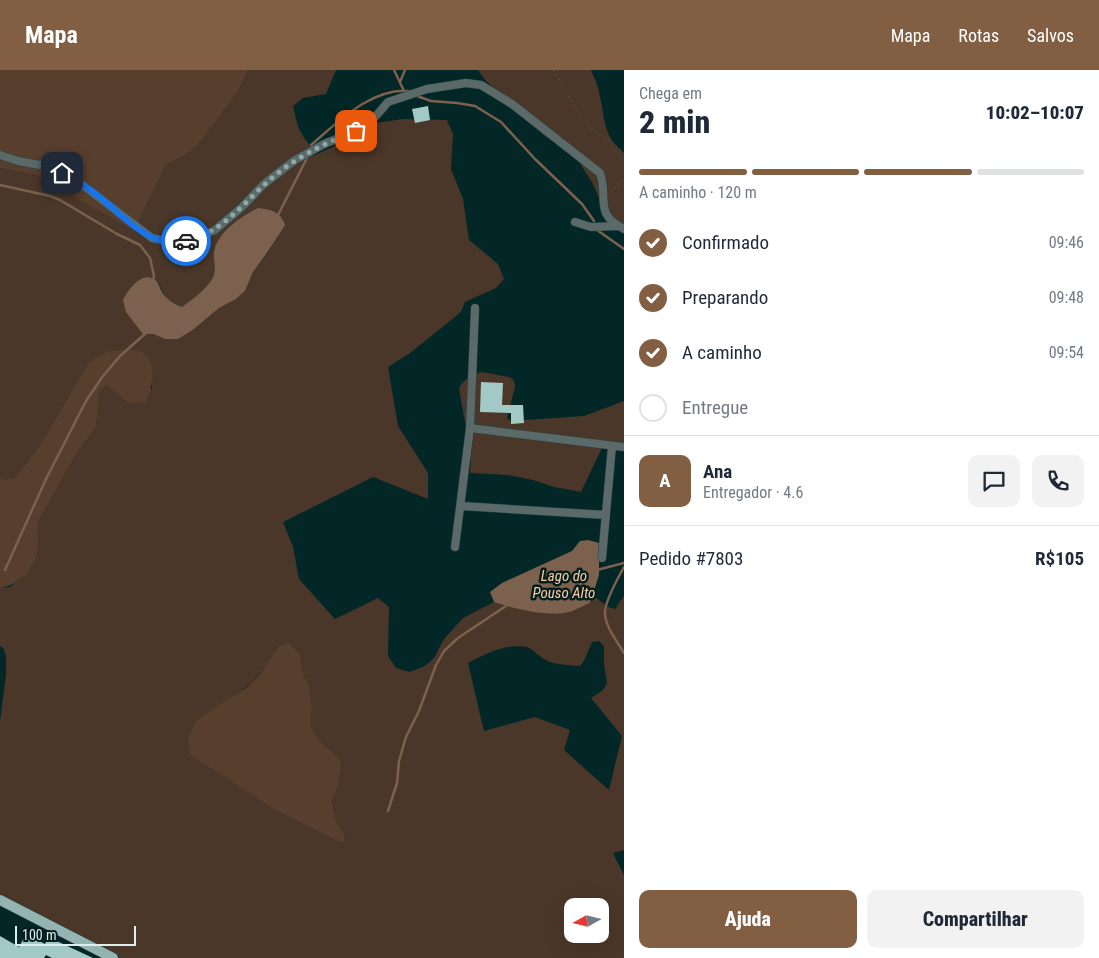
<!DOCTYPE html>
<html lang="pt">
<head>
<meta charset="utf-8">
<style>
	:root { --surface:#fff; --page:#f2f2f3; --text:#1f2937; --muted:#747a83; --line:#e0e1e3; --accent:#825e43 }
	body { margin:0; font-family:"Roboto Condensed",sans-serif; background:var(--page); color:var(--text); height:100vh; display:flex; flex-direction:column; font-size:19px; white-space:nowrap }
	* { box-sizing:border-box; margin:0 }
	p { font-size:16px; color:var(--muted) }
	.icon { flex:none; width:28px; height:28px; fill:none; stroke:currentColor; stroke-width:2; stroke-linecap:round; stroke-linejoin:round }
	.map { position:relative; flex:1; overflow:hidden }
	.panel { display:flex; flex-direction:column; background:var(--surface); width:475px }
	.panel>* { flex:none }
	.needle { width:32px; rotate:262deg }
	.buttons { position:absolute; left:564px; top:828px; display:grid; gap:10px }
	.buttons a { display:grid; place-items:center; width:45px; height:45px; border-radius:10px; background:var(--surface); box-shadow:0 5px 20px #0002; font-size:25px }
	.scale { position:absolute; left:15px; bottom:12px; width:121px; box-sizing:border-box; padding-left:5px; border:2px solid #dcefee; border-top:0; font-size:14px; line-height:18px; white-space:nowrap; color:#dcefee; -webkit-text-stroke:4px #031d1c; paint-order:stroke }
	.pin { position:absolute; display:grid; place-items:center; width:42px; height:42px; color:#fff; margin:-21px; border-radius:10px; box-shadow:0 2px 8px #0006 }
	.courier { position:absolute; display:grid; place-items:center; width:50px; height:50px; margin:-25px; border:4px solid #1a73e8; border-radius:50%; background:#fff; color:#222; box-shadow:0 1px 6px #0007 }
	.head em { font-style:normal; font-weight:800 }
	.head div { display:flex; flex-direction:column-reverse }
	.head { display:flex; align-items:center; justify-content:space-between; height:85px; padding:0 15px }
	h1 { font-size:32px; font-weight:800; line-height:38px }
	.bar { display:grid; grid-template-columns:repeat(4,1fr); gap:8px 5px; align-content:center; height:60px; padding:0 15px }
	.bar i { height:6px; border-radius:4px; background:var(--line) }
	.bar .on { background:var(--accent) }
	.bar p { grid-column:span 4 }
	.line { display:flex; align-items:center; gap:12px; padding:0 15px; border-top:1px solid var(--line) }
	.line div { flex:1 }
	.round { display:grid; place-items:center; flex:none; width:52px; height:52px; border-radius:10px; background:var(--page) }
	ol { padding:0 15px; list-style:none }
	li { display:flex; align-items:center; gap:15px; height:55px }
	li p { margin-inline-start:auto }
	li .icon { padding:5px; border-radius:50%; background:var(--accent); color:#fff; stroke-width:4 }
	li:last-child { color:var(--muted) }
	li i { width:28px; height:28px; border:2px solid var(--line); border-radius:50% }
	.cta { display:flex; gap:10px; margin-top:auto; padding:10px 15px }
	.cta a { flex:1; height:58px; border-radius:10px; background:var(--accent); color:#fff; font-size:20px; font-weight:800; line-height:58px; text-align:center }
	.cta a+a { background:var(--page); color:var(--text) }
	header { display:flex; align-items:center; gap:30px; box-sizing:border-box; height:70px; padding:0 25px; background:var(--accent); color:#fff }
	header strong { font-size:24px }
	nav { display:flex; gap:28px; margin-inline-start:auto; font-size:18px }
	main { display:flex; flex:1; min-height:0 }
	.map>svg:first-child { display:block }
</style>
</head>
<body>
<header>
<strong>Mapa</strong>
<nav><a>Mapa</a><a>Rotas</a><a>Salvos</a></nav>
</header>
<main>
<div class="map">
<svg width="624" height="888" viewBox="0 0 624 888">
	<rect width="100%" height="100%" fill="#022726"/>
	<!-- green -->
	<path fill="#4a3729" fill-rule="evenodd" d="M248,0h88l-10,24 -23,4 -10,8c2,9 4,20 9,28 5,9 10,11 11,22l37,-17 26,-16 27,-4 44,1 6,14 -2,35 12,30 6,41 29,24 6,15 -8,9 -31,14 -4,10 -51,41 -22,14 10,59 30,47v26l-55,-22 -90,45 10,25 6,32 36,40 43,-21 11,9 -1,49 8,12 14,4 15,-6 9,-8 10,-19 19,-21 31,-16 19,5 40,6h13l24,-10 4,-7 14,11 8,2 2,-5 6,-8v254l-11,3 11,22v83h-504l-120,-63v-174l6,-46v-17l-2,-9 -4,-3v-58l10,-1 13,-11 14,-25 -1,-19 3,-11 36,-65 21,-29 2,-35 9,-7 8,6 37,-2 -1,-25 -63,-1 -50,85 -24,30 -10,3 -4,-4v-309l35,7 99,54 32,-64 15,-8 58,-67zM282,147l2,8 -15,26 -16,21 -8,19 -9,8 -17,9 -25,21 -29,10 -12,-5h-9l14,-52 8,17 16,8c11,-7 30,-21 32,-34 1,-8 0,-17 0,-25zM599,571l5,5v18l3,19 -4,7 -12,8 31,38 -13,54 -45,-40 6,-20 -35,-13 -51,14 -16,-68c17,-9 38,-20 59,-16 6,2 12,10 19,13 9,5 23,5 34,6l4,-5 8,-19zM278,577l22,8 3,18 6,12 3,22 -1,20 8,13 18,16 1,31 -6,14 4,20 8,12 1,9 -4,1 -64,-32 -47,-112c23,-15 33,-28 48,-52zM572,836h28v28h-28z
		M478,0h113c3,7 7,15 8,23 7,25 2,41 25,60v74l-16,-7 -15,-36 -20,-32 -28,-16 -59,-55z
		M482,302l27,5 5,3 1,7 -8,31 4,3 73,-5 40,-15v45l-22,2 -21,44 -27,-5 -21,-7 -25,-5 -38,-2 2,-34 -7,-17 -6,-34c6,-10 12,-13 23,-16z"/>
	<!-- forest -->
	<path fill="#583f2d" d="M0,0h248l-9,20 -42,56 -16,11 -15,8 -32,65 -99,-55 -35,-7z
		M122,280c6,0 12,-1 17,1 20,8 14,35 7,51l-17,1 -22,-18 -8,7 -3,35 -21,29 -36,65c-3,11 0,21 -2,31 -3,18 -20,34 -37,36v-111l4,3 10,-2 24,-30 50,-85 21,-12z
		M289,573l11,12 3,18 6,12 3,22 -1,20 8,13 18,16 4,8 -3,23 -6,14 4,20 8,12 1,9 -4,1 -64,-32 -87,-57 -2,-16 8,-16 13,-11 37,-23 13,-13 19,-28z"/>
	<!-- water -->
	<path fill="#7c624e" d="M258,138c13,2 23,3 27,17l-16,25 -16,22 -8,19 -9,8 -17,9 -25,21 -16,10h-13l-12,-5h-10l-17,-22 -3,-12c5,-10 19,-30 32,-20 4,3 4,6 6,10 4,9 12,13 21,17 10,-7 30,-22 32,-33 2,-9 -2,-19 1,-27 8,-19 26,-30 43,-39z
		M588,470l11,3v32l-9,28c-8,3 -17,9 -26,10 -19,3 -52,-5 -70,-11l-4,-10 12,-9 70,-32 8,-10z"/>
	<g fill="none" stroke-linecap="round" stroke-linejoin="round">
		<!-- stream -->
		<path stroke="#7c624e" stroke-width="2.5" d="M394,0l10,21
			M400,12l5,-12
			M417,26l14,5 26,2 18,3 26,16 34,37 47,45 12,17
			M311,75c27,-23 61,-58 99,-54
			M0,115l50,11 10,4 57,34 23,11 10,13 4,18 -1,5
			M277,147l30,-59
			M597,160l27,19
			M624,497c-6,11 -20,35 -19,47 1,14 12,27 19,39
			M5,500l41,-91 40,-78 17,-25 17,-20 26,-23
			M597,500l27,-7
			M388,741l9,-28 2,-22 7,-24 13,-26 17,-46 8,-14 14,-13 51,-34"/>
	</g>
	<!-- building -->
	<path fill="#a3c9c6" d="M428,36l2,14 -15,3 -3,-14z
		M481,312l22,1 -1,22h21l1,18 -13,1v-11l-31,-1z
		M26,864l19,10 3,-7 45,21h-41l-6,-3 -2,3h-44v-22l19,11z"/>
	<g fill="none" stroke-linecap="round" stroke-linejoin="round">
		<defs>
			<path id="minor" d="M0,85l18,6 32,6 26,13 76,58 20,4 15,-2 18,-5 10,-5 27,-23 22,-23 31,-24 29,-16 32,-13 20,-15 12,-14 39,-13 39,-6 15,2 31,19 88,69c9,26 -7,40 24,56
				M575,152l16,5 27,-1
				M470,358l154,19
				M461,436l145,9
				M455,477l15,-119 5,-120
				M602,488l10,-112"/>
			<path id="major" d="M0,830l113,58"/>
		</defs>
		<!-- minor casing -->
		<use href="#minor" stroke="#214342" stroke-width="9"/>
		<!-- major casing -->
		<use href="#major" stroke="#214342" stroke-width="11"/>
		<!-- path -->
		<path stroke="#547372" stroke-width="1" stroke-dasharray="1 4" stroke-linecap="butt" d="M554,0l22,40 17,20 31,22
			M611,121l13,-10"/>
		<!-- minor -->
		<use href="#minor" stroke="#5b6a69" stroke-width="8"/>
		<!-- major -->
		<use href="#major" stroke="#94b3b1" stroke-width="10"/>
	</g>
	<g fill="none" stroke-linecap="round" stroke-linejoin="round">
		<!-- done -->
		<path stroke="#90a9a8" stroke-width="5" stroke-dasharray="0 9" d="M186,171c40,-9 61,-44 92,-68 24,-19 50,-31 78,-42"/>
		<!-- route -->
		<path stroke="#1a73e8" stroke-width="6" d="M62,103c12,6 23,13 34,21 17,13 42,40 63,46 9,3 18,2 27,1"/>
	</g>
	<g text-anchor="middle" dominant-baseline="central" stroke-width="5" stroke-linejoin="round" paint-order="stroke">
		<!-- water labels -->
		<g font-size="15" font-style="italic" fill="#ffcca7" stroke="#031d1c">
			<text x="564" y="506">Lago do<tspan x="564" dy="17">Pouso Alto</tspan></text>
		</g>
	</g>
</svg>
<div class="buttons">
<a><svg class="needle" viewBox="-14 -14 28 28"><path d="M0-13l5 13h-10z" fill="#e53935"/><path d="M0 13l5-13h-10z" fill="#747a83"/></svg></a>
</div>
<div class="scale">100 m</div>
<div class="pin" style="left:356px;top:61px;background:#ea580c"><svg class="icon" aria-label="bag" viewBox="0 0 24 24"><path d="M5 8h14l-1 12H6zM9 8a3 3 0 0 1 6 0"/></svg></div>
<div class="pin" style="left:62px;top:103px;background:#1f2937"><svg class="icon" aria-label="home" viewBox="0 0 24 24"><path d="M3 11l9-7 9 7M6 9v11h12V9"/></svg></div>
<div class="courier" style="left:186px;top:171px"><svg class="icon" aria-label="car" viewBox="0 0 24 24"><path d="M5 17H2v-5l4-1 3-4h7l3 4 3 1v5h-3M9 17h6M6 11h13"/><circle cx="7" cy="17" r="2"/><circle cx="17" cy="17" r="2"/></svg></div>
</div>
<section class="panel">
<div class="head"><div><h1>2 min</h1><p>Chega em</p></div><em>10:02–10:07</em></div>
<div class="bar"><i class="on"></i><i class="on"></i><i class="on"></i><i></i><p>A caminho · 120 m</p></div>
<ol>
<li><svg class="icon" aria-label="check" viewBox="0 0 24 24"><path d="M5 12l5 5 9-10"/></svg>Confirmado<p>09:46</p></li>
<li><svg class="icon" aria-label="check" viewBox="0 0 24 24"><path d="M5 12l5 5 9-10"/></svg>Preparando<p>09:48</p></li>
<li><svg class="icon" aria-label="check" viewBox="0 0 24 24"><path d="M5 12l5 5 9-10"/></svg>A caminho<p>09:54</p></li>
<li><i></i>Entregue</li>
</ol>
<div class="line" style="height:90px"><b class="round" style="background:var(--accent);color:#fff">A</b><div><b>Ana</b><p>Entregador · 4.6</p></div><a class="round"><svg class="icon" aria-label="chat" viewBox="0 0 24 24"><path d="M4 5h16v11H9l-5 4z"/></svg></a><a class="round"><svg class="icon" aria-label="phone" viewBox="0 0 24 24"><path d="M5 4h4l2 5-3 2q2 4 5 5l2-3 5 2v4C11 20 4 13 5 4z"/></svg></a></div>
<div class="line" style="height:65px"><div>Pedido #7803</div><b>R$105</b></div>
<div class="cta"><a>Ajuda</a><a>Compartilhar</a></div>
</section>
</main>
</body>
</html>
